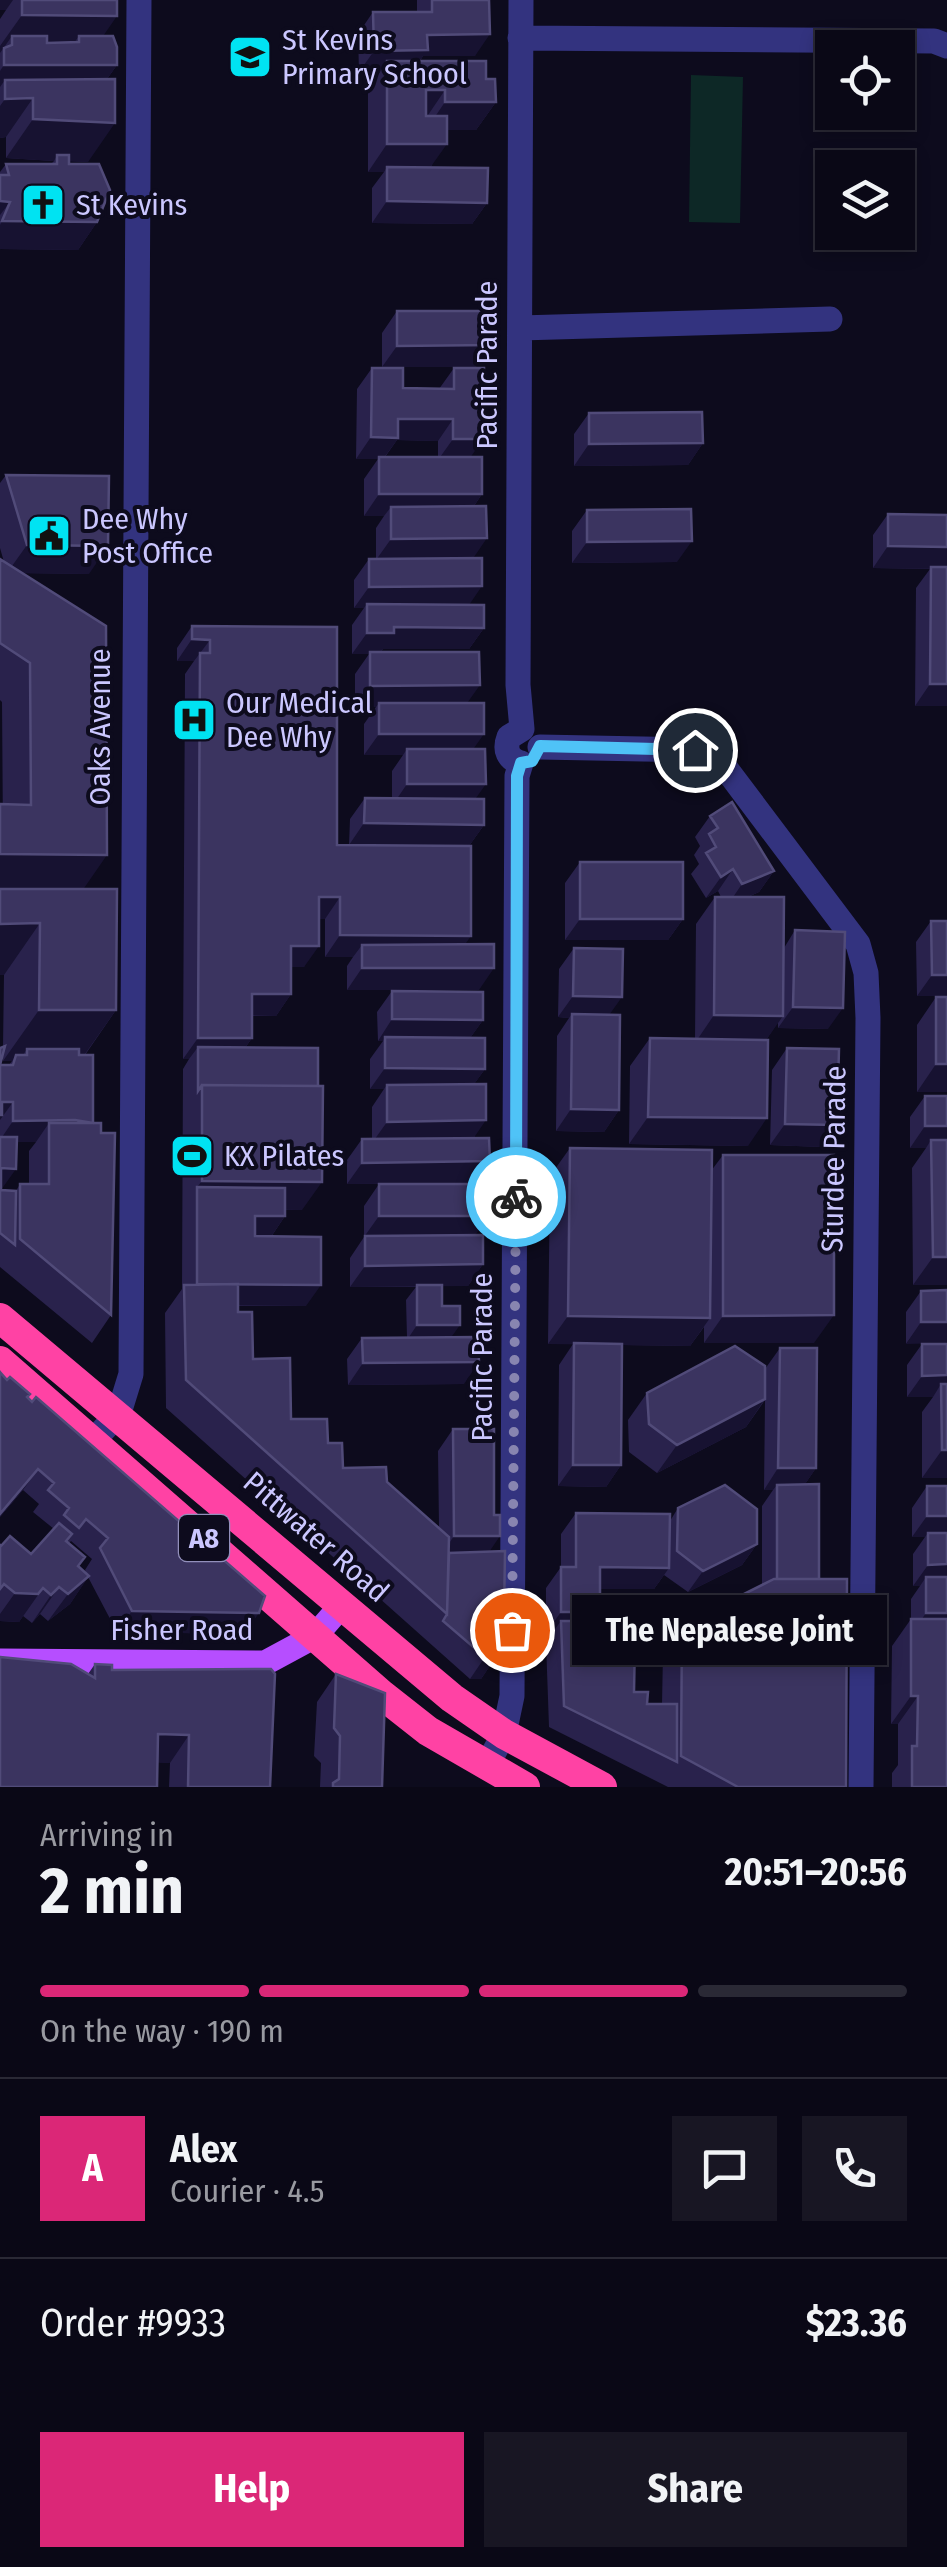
<!DOCTYPE html>
<html lang="en">
<head>
<meta charset="utf-8">
<style>
	:root { --surface:#0a0816; --page:#181623; --text:#f1f3f6; --muted:#999aa1; --line:#2a2935; --accent:#db2777 }
	body { margin:0; font-family:"Fira Sans Condensed",sans-serif; background:var(--page); color:var(--text); height:100vh; display:flex; flex-direction:column; font-size:38px; white-space:nowrap }
	* { box-sizing:border-box; margin:0 }
	p { font-size:32px; color:var(--muted) }
	.icon { flex:none; width:55px; height:55px; fill:none; stroke:currentColor; stroke-width:2; stroke-linecap:round; stroke-linejoin:round }
	.map { position:relative; height:1787px; overflow:hidden }
	.side { display:flex; flex-direction:column; background:var(--surface); flex:1 }
	.side>* { flex:none }
	.buttons { position:absolute; left:815px; top:30px; display:grid; gap:20px }
	.buttons a { display:grid; place-items:center; width:100px; height:100px; border-radius:0px; background:var(--surface); box-shadow:0 5px 15px #0003,0 0 0 2px var(--line); font-size:50px }
	.pin { position:absolute; display:grid; place-items:center; width:85px; height:85px; color:#fff; margin:-42px; border:5px solid #fff; border-radius:50%; box-shadow:0 2px 10px #0007 }
	.courier { position:absolute; display:grid; place-items:center; width:100px; height:100px; margin:-50px; border:8px solid #4fc3f7; border-radius:50%; background:#fff; color:#222; box-shadow:0 2px 12px #0007 }
	.bubble { position:absolute; height:70px; border-radius:0px; background:var(--surface); box-shadow:0 5px 15px #0003,0 0 0 2px var(--line); font-size:32px; font-weight:700; line-height:70px; text-align:center }
	.head em { font-style:normal; font-weight:700 }
	.head div { display:flex; flex-direction:column-reverse }
	.head { display:flex; align-items:center; justify-content:space-between; height:170px; padding:0 40px }
	h1 { font-size:65px; font-weight:700; line-height:75px }
	.bar { display:grid; grid-template-columns:repeat(4,1fr); gap:15px 10px; align-content:center; height:120px; padding:0 40px }
	.bar i { height:12px; border-radius:8px; background:var(--line) }
	.bar .active { background:var(--accent) }
	.bar p { grid-column:span 4 }
	.line { display:flex; align-items:center; gap:25px; padding:0 40px; border-top:2px solid var(--line) }
	.line div { flex:1 }
	.round { display:grid; place-items:center; flex:none; width:105px; height:105px; border-radius:0px; background:var(--page) }
	.cta { display:flex; gap:20px; margin-top:auto; padding:20px 40px }
	.cta a { flex:1; height:115px; border-radius:0px; background:var(--accent); color:#fff; font-size:40px; font-weight:700; line-height:115px; text-align:center }
	.cta a+a { background:var(--page); color:var(--text) }
	.map>svg:first-child { display:block }
</style>
</head>
<body>
<div class="map">
<svg width="947" height="1787" viewBox="0 0 947 1787">
	<rect width="100%" height="100%" fill="#0d0b1d"/>
	<!-- green -->
	<path fill="#0d2826" d="M691,75l52,2 -3,146 -51,-1z"/>
	<g fill="none" stroke-linecap="round" stroke-linejoin="round">
		<!-- minor -->
		<path stroke="#33337f" stroke-width="25" d="M521,0l-3,685 4,44
			M520,38l414,3 13,5
			M520,328l310,-9
			M540,747l155,3 29,16 134,178 8,29 2,45 -7,769
			M521,763c-13,-4 -17,-13 -12,-26l13,-8
			M92,1442l27,-29 12,-39 8,-1374
			M486,1767l18,-33 8,-38 5,-920 4,-13"/>
		<!-- major -->
		<path stroke="#b64eff" stroke-width="25" d="M0,1661l265,2 50,-27 27,-31"/>
		<!-- highway -->
		<path stroke="#ff42a4" stroke-width="30" d="M0,1318l452,380 52,36 98,53
			M0,1361l381,333 47,37 97,56"/>
	</g>
	<!-- wall -->
	<path fill="#29224c" fill-rule="evenodd" d="M0,0h117l-14,36 14,29 -10,14 -19,83 -19,-1 28,61 -19,28 -78,-1v-77l6,-8h45l3,-3 -48,-3v-21l-6,1v-119l6,-9z
		M417,0h72l-14,56h-52l-3,5 66,18 10,23 -20,28h-29l-16,37 56,36 -15,21 -100,-1v-35l12,-16h-16v-83l12,-17h-21l-1,-38 15,-22h44z
		M397,311l79,56h-94v-34z
		M372,368l31,20 36,1 15,-21 16,89 12,37 -8,12 -1,52 -4,46 15,24 -15,21h-86l-2,3 86,51 7,46 1,50 9,26 -15,21 -4,98 14,46h-132v-24l6,-9h-28v-38h-6l-15,48h-13v27l-15,22h-24v22l-7,10 57,162h-17v6l-14,21 35,69h-68v6l15,47 38,60 37,24 15,25 44,14 52,45 -1,-76 15,-22 36,123 8,74 -1,31 -15,22h-11l-304,-271 -1,-95 17,-24 1,-220 6,-10h-6l2,-385 9,-13h-17v-13l15,-22 145,1v218h12l1,-26 15,-21h27v-27l11,-16h-39v-31l12,-17h-21v-33l14,-20h-17v-29l12,-17h-10v-28l15,-21h7v-31l8,-12h-20v-37l14,-20h-22l1,-70zM397,440l41,1v16h-53z
		M589,413l114,30 -15,22 -114,1v-32z
		M6,475l83,99 -67,-1 62,316 32,121 -31,45 8,68 8,10 10,182 -19,28 -92,-76v-219l3,-1 1,-72 -2,-273 -2,-2v-141l4,3 -4,-14v-65zM3,1052v9h9l-3,4h-9zM16,1142h20l-7,9v33h-9l-4,7 -15,-1z
		M587,510l90,52 -105,1v-32z
		M888,514l59,1v191h-32l1,-118 14,-19 -57,-1v-33z
		M710,816l64,55 -15,21 -11,5 36,51 11,-18 33,99 -50,-1v-6l-12,18 -18,106 -119,-2 1,-78 20,-28 45,1 1,-115 19,-27h6l-3,-6 -12,7 -15,-24 8,-10 -5,-9 6,-9 -5,-9z
		M580,862l103,57 -15,21h-103v-57z
		M931,921h16v75h-30l-1,-54z
		M574,948l36,66 9,96 -15,22 -48,-1 1,-95 12,-18 -11,-1 1,-48z
		M392,991l91,29 -13,18 15,31 -11,15 1,99 -128,1v-24l15,-21h10v-32l12,-18h-14v-30l13,-18h-5l-1,-29z
		M936,997l11,95h-30v-67z
		M787,1048l35,99 -52,-2 2,-75z
		M925,1096h22v189h-34l-1,-117 14,-20h-16v-31z
		M570,1148l141,23 12,-16 91,188h-110v-16l-14,19 -68,-1 -1,120 -15,22 -48,-1 1,-121 14,-21h-25l2,-168z
		M379,1184l97,51 7,29 -15,22h-26v20l22,78 -116,1 -1,-26 15,-21 45,-1 -1,-37 10,-13h-66v-29l14,-21v-31z
		M947,1290l-41,54v-32l15,-21z
		M922,1344h25v134h-25v-66l11,-15h-26v-32z
		M780,1348l36,120 -11,16 41,303h-178l-119,-60 -3,-85 6,-9h-6v-45l15,-21v-33l15,-21 94,8 8,-13 79,36 -15,21 -54,27 -24,-17 -10,14h-54v23l-6,9 25,19 15,52 13,12h15l1,-51 19,-28 80,-40v-79l11,-16h-9l1,-90 -19,27 -89,46 -28,-21 -1,-32 19,-27 118,-24z
		M0,1372l7,8 21,18 216,236 -127,-2 -29,-55 -18,27 -22,17 -8,-7 -8,9 -9,-7 -4,6 -19,-1v-76l31,9 23,-25 -21,-17 6,-8 -16,-14 -23,27zM71,1541l21,18 -7,11 2,4 -9,-8 -9,-23z
		M927,1486l20,301h-55v-14l6,-8v-41h-7l1,-78 19,-27v-20l9,-13h-7v-32l12,-17h-13v-29z
		M95,1664l17,6 158,117h-101l1,-24 -13,-1 -69,-88z
		M336,1674l46,113h-62l1,-24 -7,-7 3,-54z"/>
	<!-- shaded-wall -->
	<path fill="#171231" d="M0,0h13l-7,10h-6z
		M22,15l95,1 -27,39 -11,-13v-6l-13,18 -54,-9v-9l-12,17v-7z
		M490,34l-15,22h-52l-10,16 -26,-11 -7,11h-21l15,-21 53,-16z
		M4,65h113l-28,39 -56,-6 -27,39 -6,1v-32l5,-7v-19l-5,7v-16z
		M426,90h19l-19,28z
		M445,102h51l-20,28h-50z
		M33,119l82,4 -27,39 -31,-1v-6l-3,6 -48,-3z
		M387,144h60l-20,28 -40,-5 -3,5h-16z
		M0,201l10,1 -10,13z
		M387,201l100,2 -15,21 -100,-1z
		M2,221l95,1 -19,28 -78,-1v-24z
		M491,345l-15,22h-94l15,-21z
		M398,419h55l-15,22 -41,-1 -14,19h-27l15,-22z
		M453,439h30l-15,22 -30,-1z
		M703,443l-15,22 -114,1 15,-22z
		M379,494h103l-15,22 -76,-9 -7,9h-20z
		M487,538l-15,22h-96l15,-21z
		M692,541l-15,21 -105,1 15,-21z
		M27,545l81,1 -19,28 -82,-1z
		M888,546l59,1v22l-74,-1z
		M482,586l-15,22 -100,-4 -3,4h-10l15,-21z
		M394,627l90,1 -15,21h-86l-4,5h-27l15,-21z
		M192,639l18,1 -16,21h-17z
		M930,684h17v22h-32z
		M480,685l-15,21 -86,-3 -3,4h-21l15,-21z
		M379,734h105l-15,21 -62,-6 -4,6h-39z
		M407,784h79l-15,21 -79,1z
		M364,823l120,2 -15,21 -120,-1z
		M0,854l107,1 -27,39 -80,-1z
		M733,869l-15,22 -12,7 15,-21z
		M774,871l-15,21 -32,14 15,-22z
		M319,897h21l-15,22h-21z
		M580,919h103l-15,21h-103z
		M40,923l-36,52h-4v-51z
		M340,935l131,1 -15,21 -94,-12 -9,12h-28z
		M291,946h28l-15,21h-28z
		M362,968h132l-15,22h-132z
		M932,975h15v21h-30z
		M252,994h39l-15,22 -38,-1z
		M573,996l49,1 -15,21 -35,-4 -3,4 -11,-1z
		M793,1007l50,1 -15,21 -50,-1z
		M39,1010h77l-36,51 -53,-6v-6l-8,12 -3,-6 -4,6h-9z
		M714,1015l69,1 -19,27h-69z
		M392,1019l91,1 -15,21 -83,-4 -2,4h-5z
		M198,1038h54l-15,21 -39,-12 -9,12h-6z
		M936,1064h11v28h-30z
		M385,1068l100,1 -15,21 -83,-5 -3,4h-14z
		M2,1102h11l-13,18v-15z
		M571,1109l48,1 -15,22 -48,-1z
		M648,1117l119,1 -19,28 -119,-2z
		M75,1120l18,5 -44,-2 -13,19h-36v-2l13,-19z
		M486,1120l-15,22 -99,1 15,-21z
		M785,1124l52,1 -15,22 -52,-2z
		M925,1126h22v21l-16,-7 -5,8h-16z
		M490,1161l-15,22 -128,1 15,-21z
		M0,1169h16l-15,21z
		M202,1181l120,1 -20,28 -105,-1v-22z
		M255,1216h30l-15,22h-30z
		M379,1216h110l-15,21h-110z
		M933,1257h14v28h-34z
		M483,1264l-15,22 -118,1 15,-21z
		M197,1284l124,1 -15,21 -121,-1z
		M834,1315l-20,28h-110l19,-27z
		M568,1316l142,2 -20,28 -142,-2z
		M921,1322h26v21l-41,1z
		M417,1325h43l-10,14 -43,1z
		M479,1362l-15,22 -116,1 15,-22z
		M947,1375v21l-6,-12 -8,13h-26l15,-21z
		M765,1399l-19,28 -89,46 20,-28z
		M942,1450h5v28h-25z
		M573,1465h48l-15,22 -48,-1z
		M778,1468h38l-15,22 -24,-5 -4,5h-9z
		M38,1469l-15,21 -23,27v-3z
		M927,1516h20v21l-19,-4 -3,4h-13z
		M454,1536h46l-15,22h-46z
		M757,1544l-15,21 -54,27 15,-21z
		M947,1564v22l-21,-9 -6,9h-7l15,-21z
		M600,1567l69,1 -15,21h-69z
		M89,1576l-19,28 -22,17 20,-27z
		M59,1587l-19,27 -8,9 19,-28z
		M43,1588l-24,34 -19,-1v-7l15,-21z
		M132,1611l127,2 -15,21 -127,-2z
		M561,1612h39l-9,13v-4l-9,13 -21,-13 -9,12h-6z
		M926,1613h21v22h-36z
		M485,1657h11l-15,22h-11z
		M911,1696h7l-20,28h-7z
		M158,1734l31,1 -19,28 -32,-1z"/>
	<!-- building -->
	<path fill="#3b3460" stroke="#514b79" stroke-width="2.5" d="M22,0h95v16l-95,-1z
		M432,0h57l1,34 -63,1 1,15 -54,1 -1,-39h59z
		M12,36h35v7l32,-1v-6h34l4,11v18h-113v-17l8,-3z
		M387,61h99v18h9l1,23h-51v-12h-19v26h21v28h-60z
		M115,79v44l-82,-4v-21l-28,1v-19z
		M57,155h12v9h30l11,26 -13,32 -95,-1 8,-19 -10,-1v-26h9l-3,-11h51z
		M387,167l101,1 -1,35 -100,-2z
		M397,311h94v34l-94,1z
		M372,368h31v20l51,1v-21h30l-1,71h-30v-20h-55v19l-27,-1z
		M702,412l1,31 -114,1v-31z
		M379,457h103v37h-103z
		M6,475l103,1 -1,70 -81,-1z
		M486,506l1,32 -96,1v-32z
		M691,509l1,32 -105,1v-32z
		M888,514l59,1v32l-59,-1z
		M482,558v28l-113,1v-28z
		M0,559l106,67 1,229 -107,-1v-50l31,1 -1,-142 -30,-20z
		M931,567h16v117h-17z
		M367,604l117,1v23l-90,-1v6h-27z
		M192,626l145,1v218l134,1v90l-131,-1v-38h-21v49h-28v48h-39v44h-54l2,-385h10v-13l-18,-1z
		M370,652h109l1,33 -110,1z
		M379,703h105v31h-105z
		M407,749h78l1,35h-79z
		M365,798l119,1v26l-120,-2z
		M732,802l42,69 -32,13 -9,-15 -12,8 -15,-24 10,-6 -7,-13 9,-6 -8,-12z
		M580,862h103v57h-103z
		M0,889h117l-1,121h-77l1,-87 -40,1z
		M715,897h69l-1,119 -69,-1z
		M931,921h16v54h-15z
		M795,930l50,2 -2,76 -50,-1z
		M494,944v24h-132v-23z
		M574,948l49,1 -1,48 -49,-1z
		M392,991l91,1v28l-91,-1z
		M936,997h11v67h-11z
		M572,1014l48,1 -1,95 -48,-1z
		M385,1037l100,1v31l-100,-1z
		M650,1038l118,2 -1,78 -119,-1z
		M5,1046l-5,19h13l3,-10h11v-6h52v6h14v68l-18,-3 -62,1v-19h-11v13h-2v-67z
		M198,1047l120,1v38l-116,-1 -4,6z
		M787,1048l52,1 -2,76 -52,-1z
		M486,1084v36l-99,2v-37z
		M202,1085l121,1 -1,96 -120,-1z
		M925,1096h22v30h-22z
		M49,1123h52v10h14l-4,182 -91,-76v-55h29z
		M0,1137h17l-1,32 -15,-1v22l15,1 -1,54 -15,-12z
		M489,1138l1,23 -128,2v-24z
		M931,1140h16v117h-14z
		M570,1148l142,2 -2,168 -142,-2z
		M723,1155h111v160l-111,1z
		M379,1184h110v32h-110z
		M197,1187l88,1v28h-30v20l66,1v48l-124,-1z
		M483,1235v29l-118,2v-30z
		M238,1284v28h14l1,47 37,-1 1,61h36l1,24h14l1,25 43,-1 1,15 62,55 -2,77 -261,-234 -2,-95z
		M417,1285h25v21h18v19h-43z
		M947,1290v32h-26v-31z
		M478,1337l1,25 -116,1 -1,-25z
		M574,1343l48,1 -1,121h-48z
		M922,1344h25v31l-25,1z
		M735,1346l30,20v33l-88,46 -28,-21 -2,-31z
		M780,1348h37l-1,120h-38z
		M0,1372l7,8 3,-3 20,17 -3,3 5,5 4,-5 229,199 -6,17 -127,-2 -32,-63 8,-10 -22,-19 -7,9 -15,-13 5,-7 -21,-18 6,-7 -16,-14 -38,45z
		M941,1384h6v66h-5z
		M453,1429h41v86h6v21h-46z
		M819,1484v95h-42v-94z
		M725,1485l32,24v35l-54,27 -26,-20 1,-43z
		M927,1486h20v30h-20z
		M576,1513l94,1 -1,54 -69,-1v45h-39v-45h15z
		M59,1523l13,11 -6,7 19,16 -7,9 11,10 -21,18 -9,-7 -8,8 -8,-7 -5,6 -23,-1 -11,-9 -4,5v-44l1,1 9,-10 21,18z
		M928,1533h19v31l-19,1z
		M505,1551l-1,64h-7l-1,42h-11l-42,-36 4,-7 2,-61z
		M926,1577h21v36h-21z
		M774,1579h73l-1,208h-108l-57,-31 1,-131z
		M911,1619h36v168h-35v-41h5l1,-50h-7z
		M561,1621h27l3,30v-30h28v19h16l-1,52h14l-1,12h30v58l-113,-56z
		M0,1657l71,7 24,14v-14l17,1v5l159,-1 4,5 -5,113h-82l1,-52 -31,-1 -1,53h-157z
		M336,1674l49,19 -3,94h-49v-4l6,-4 1,-43 -6,-8z"/>
	<g fill="none" stroke-linecap="round" stroke-linejoin="round">
		<!-- done -->
		<path stroke="#8885b0" stroke-width="10" stroke-dasharray="0 18" d="M512,1630l4,-433"/>
		<!-- route -->
		<path stroke="#4fc3f7" stroke-width="12" d="M516,1197l1,-421 4,-13 11,-2 8,-15 155,4"/>
	</g>
	<!-- icons -->
	<defs>
		<symbol id="school-square" viewBox="-11 -11 22 22"><rect x="-9" y="-9" width="18" height="18" rx="4" fill="#00e3f2" stroke="#0d0b1d"/><path d="M0-5L7-2L0 1L-7-2ZM-4 1L0 2.5L4 1V4Q0 6-4 4Z" fill="#111"/></symbol>
		<symbol id="church-square" viewBox="-11 -11 22 22"><rect x="-9" y="-9" width="18" height="18" rx="4" fill="#00e3f2" stroke="#0d0b1d"/><path d="M-1.2-6h2.4v3.5h3.3v2.4h-3.3V6h-2.4V-.1h-3.3v-2.4h3.3Z" fill="#111"/></symbol>
		<symbol id="civic-square" viewBox="-11 -11 22 22"><rect x="-9" y="-9" width="18" height="18" rx="4" fill="#00e3f2" stroke="#0d0b1d"/><path d="M-.6-6.5H3V-4.5H.6V-3L4-1V1h2V6H-6V1h2V-1L-.6-3ZM-1.2 2.5V6h2.4V2.5Z" fill="#111"/></symbol>
		<symbol id="hospital-square" viewBox="-11 -11 22 22"><rect x="-9" y="-9" width="18" height="18" rx="4" fill="#00e3f2" stroke="#0d0b1d"/><path d="M-5-5h3v3.5h4V-5h3V5h-3V1.5h-4V5h-3Z" fill="#111"/></symbol>
		<symbol id="stadium-square" viewBox="-11 -11 22 22"><rect x="-9" y="-9" width="18" height="18" rx="4" fill="#00e3f2" stroke="#0d0b1d"/><path d="M0-5a6.5 5 0 1 0 0 10a6.5 5 0 1 0 0-10ZM-3.5-1.8h7v3.6h-7Z" fill="#111"/></symbol>
	</defs>
	<g fill-rule="evenodd">
		<use href="#school-square" x="225" y="32" width="50" height="50"/>
		<use href="#church-square" x="18" y="180" width="50" height="50"/>
		<use href="#civic-square" x="24" y="511" width="50" height="50"/>
		<use href="#hospital-square" x="169" y="695" width="50" height="50"/>
		<use href="#stadium-square" x="167" y="1131" width="50" height="50"/>
	</g>
	<g text-anchor="middle" dominant-baseline="central" stroke-width="8" stroke-linejoin="round" paint-order="stroke">
		<!-- shield labels -->
		<rect fill="#0d0b1d" stroke="#928fbb" stroke-width="2.5" x="179" y="1515" width="50" height="46" rx="8"/>
		<g font-size="28" font-weight="bold" fill="#cbc7ff">
			<text x="204" y="1538">A8</text>
		</g>
		<!-- poi labels -->
		<g font-size="30" fill="#cbc7ff" stroke="#0d0b1d" text-anchor="start">
			<text x="282" y="40">St Kevins<tspan x="282" dy="34">Primary School</tspan></text>
			<text x="76" y="205">St Kevins</text>
			<text x="82" y="519">Dee Why<tspan x="82" dy="34">Post Office</tspan></text>
			<text x="226" y="703">Our Medical<tspan x="226" dy="34">Dee Why</tspan></text>
			<text x="224" y="1156">KX Pilates</text>
		</g>
		<!-- street labels -->
		<g font-size="30" fill="#cbc7ff" stroke="#0d0b1d">
			<text transform="translate(487 365) rotate(-90)">Pacific Parade</text>
			<text transform="translate(100 727) rotate(-90)">Oaks Avenue</text>
			<text transform="translate(834 1159) rotate(-89)">Sturdee Parade</text>
			<text transform="translate(482 1357) rotate(-90)">Pacific Parade</text>
			<text transform="translate(316 1537) rotate(41)">Pittwater Road</text>
			<text x="182" y="1630">Fisher Road</text>
		</g>
	</g>
</svg>
<div class="buttons">
<a><svg class="icon" aria-label="locate" viewBox="0 0 24 24"><circle cx="12" cy="12" r="6"/><path d="M12 2v4M12 18v4M2 12h4M18 12h4"/></svg></a>
<a><svg class="icon" aria-label="layers" viewBox="0 0 24 24"><path d="M12 4l9 5-9 5-9-5zM3 14l9 5 9-5"/></svg></a>
</div>
<div class="pin" style="left:512px;top:1630px;background:#ea580c"><svg class="icon" aria-label="bag" viewBox="0 0 24 24"><path d="M5 8h14l-1 12H6zM9 8a3 3 0 0 1 6 0"/></svg></div>
<div class="pin" style="left:695px;top:750px;background:#1f2937"><svg class="icon" aria-label="home" viewBox="0 0 24 24"><path d="M3 11l9-7 9 7M6 9v11h12V9"/></svg></div>
<div class="courier" style="left:516px;top:1197px"><svg class="icon" aria-label="bike" viewBox="0 0 24 24"><circle cx="6" cy="16" r="4"/><circle cx="18" cy="16" r="4"/><path d="M6 16l4-8h5l3 8M10 8l3 8H6M13 5h3"/></svg></div>
<div class="bubble" style="left:572px;top:1595px;width:315px">The Nepalese Joint</div>
</div>
<section class="side">
<div class="head"><div><h1>2 min</h1><p>Arriving in</p></div><em>20:51–20:56</em></div>
<div class="bar"><i class="active"></i><i class="active"></i><i class="active"></i><i></i><p>On the way · 190 m</p></div>
<div class="line" style="height:180px"><b class="round" style="background:var(--accent);color:#fff">A</b><div><b>Alex</b><p>Courier · 4.5</p></div><a class="round"><svg class="icon" aria-label="chat" viewBox="0 0 24 24"><path d="M4 5h16v11H9l-5 4z"/></svg></a><a class="round"><svg class="icon" aria-label="phone" viewBox="0 0 24 24"><path d="M5 4h4l2 5-3 2q2 4 5 5l2-3 5 2v4C11 20 4 13 5 4z"/></svg></a></div>
<div class="line" style="height:130px"><div>Order #9933</div><b>$23.36</b></div>
<div class="cta"><a>Help</a><a>Share</a></div>
</section>
</body>
</html>
